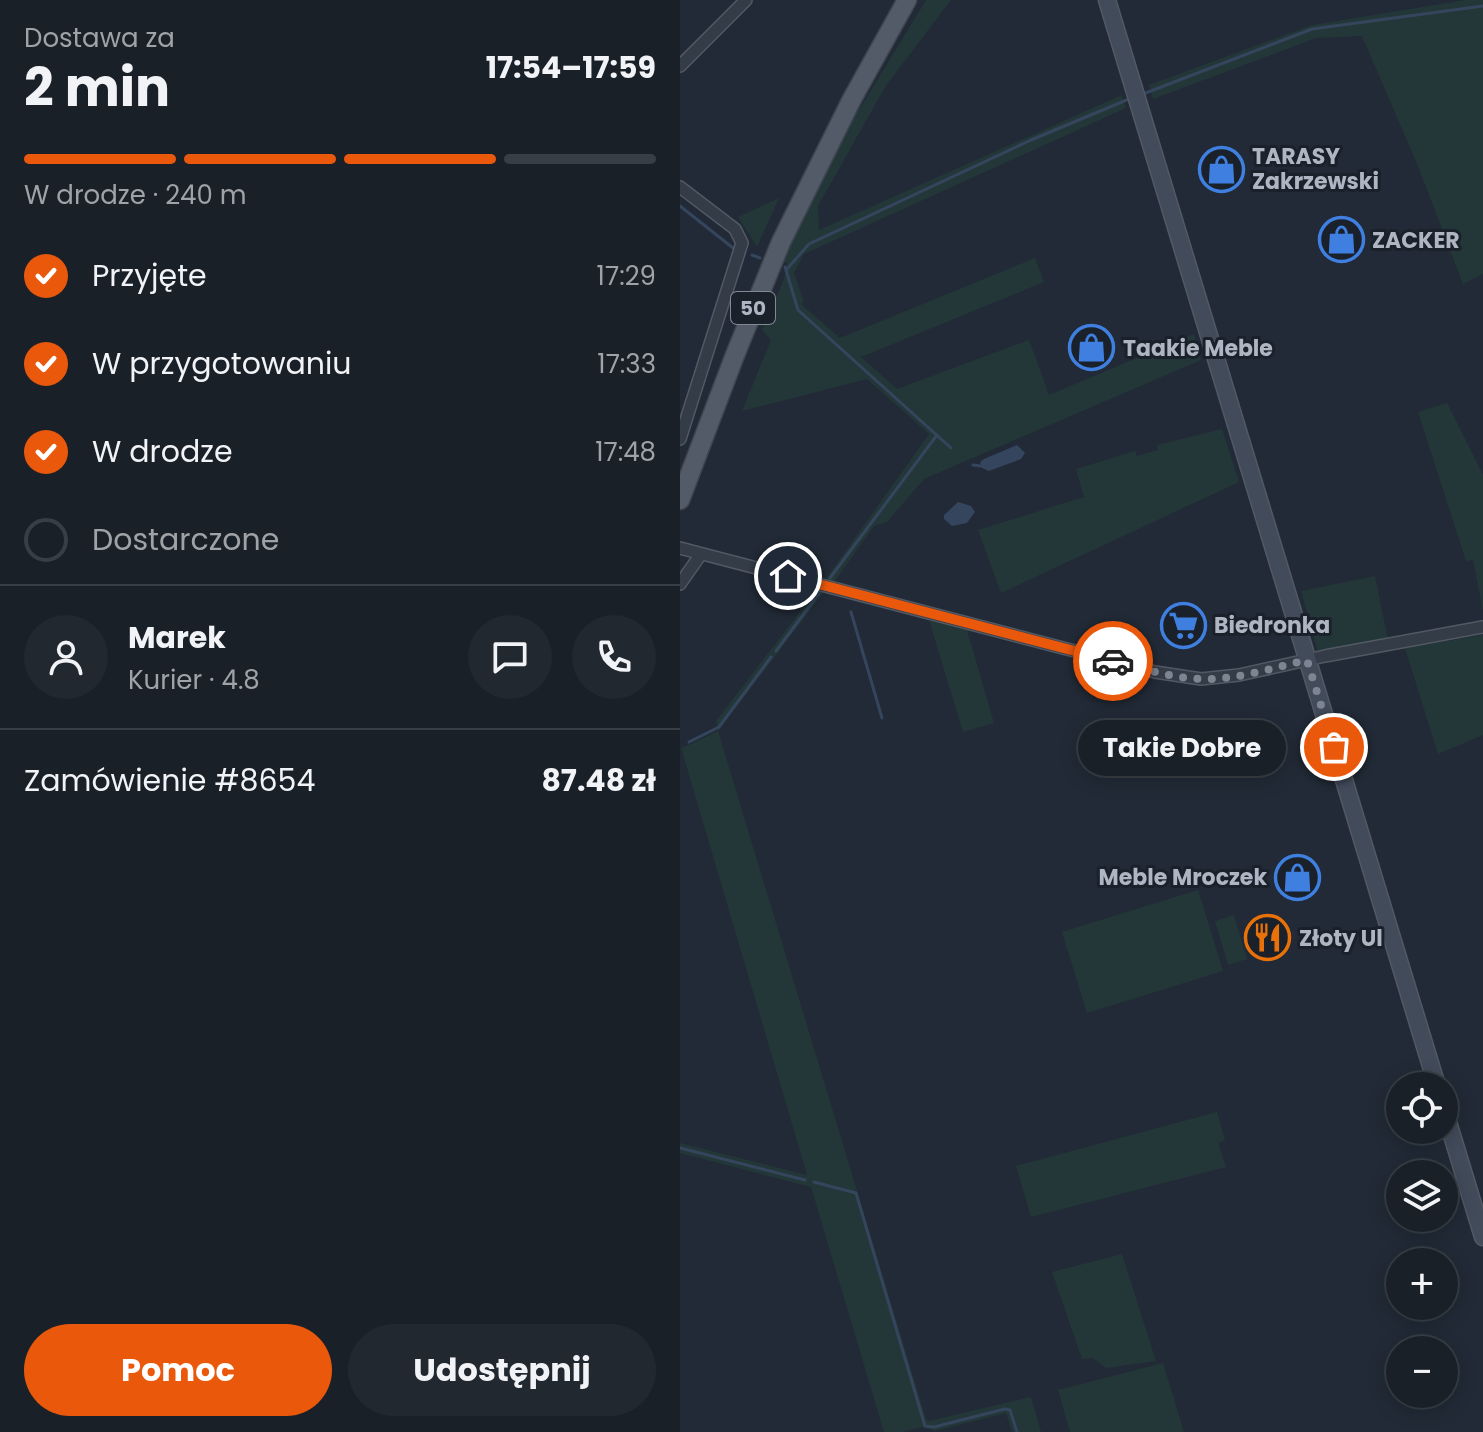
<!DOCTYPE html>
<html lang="pl">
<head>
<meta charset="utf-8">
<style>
	:root { --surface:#192028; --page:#222830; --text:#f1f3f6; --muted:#9fa3a8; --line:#373e45; --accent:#ea580c }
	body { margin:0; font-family:Poppins,sans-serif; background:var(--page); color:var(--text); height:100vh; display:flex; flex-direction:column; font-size:30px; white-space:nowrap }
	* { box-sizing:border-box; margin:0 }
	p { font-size:26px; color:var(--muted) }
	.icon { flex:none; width:44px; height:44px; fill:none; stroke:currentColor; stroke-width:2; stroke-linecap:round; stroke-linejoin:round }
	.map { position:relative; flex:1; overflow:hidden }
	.side { display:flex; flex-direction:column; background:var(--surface); width:680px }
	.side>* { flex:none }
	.fabs { position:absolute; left:706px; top:1072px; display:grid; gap:16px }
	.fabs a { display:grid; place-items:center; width:72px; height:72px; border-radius:50%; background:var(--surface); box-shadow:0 4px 20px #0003,0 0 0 2px var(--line); font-size:40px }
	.pin { position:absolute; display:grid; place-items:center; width:68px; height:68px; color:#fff; margin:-34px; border:4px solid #fff; border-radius:50%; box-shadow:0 2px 8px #0007 }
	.courier { position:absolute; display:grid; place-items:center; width:80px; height:80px; margin:-40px; border:6px solid #ea580c; border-radius:50%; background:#fff; color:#222; box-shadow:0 2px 10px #0007 }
	.bubble { position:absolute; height:56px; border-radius:28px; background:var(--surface); box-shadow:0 4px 20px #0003,0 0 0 2px var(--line); font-size:26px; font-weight:700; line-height:56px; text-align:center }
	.summary em { font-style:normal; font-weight:700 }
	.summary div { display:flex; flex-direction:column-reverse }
	.summary { display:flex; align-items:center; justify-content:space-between; height:136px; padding:0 24px }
	h1 { font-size:52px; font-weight:700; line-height:60px }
	.bar { display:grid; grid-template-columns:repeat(4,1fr); gap:12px 8px; align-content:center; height:96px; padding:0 24px }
	.bar i { height:10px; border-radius:6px; background:var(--line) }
	.bar .active { background:var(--accent) }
	.bar p { grid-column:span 4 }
	.line { display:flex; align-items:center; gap:20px; padding:0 24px; border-top:2px solid var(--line) }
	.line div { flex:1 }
	.round { display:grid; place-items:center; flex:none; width:84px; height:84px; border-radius:42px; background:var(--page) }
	ol { padding:0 24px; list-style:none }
	li { display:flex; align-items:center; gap:24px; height:88px }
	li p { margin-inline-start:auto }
	li .icon { padding:8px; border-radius:50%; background:var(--accent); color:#fff; stroke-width:4 }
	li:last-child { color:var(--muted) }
	li i { width:44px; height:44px; border:4px solid var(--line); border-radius:50% }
	.primary-button { display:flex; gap:16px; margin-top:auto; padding:16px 24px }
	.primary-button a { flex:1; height:92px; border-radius:48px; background:var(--accent); color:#fff; font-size:32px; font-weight:700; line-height:92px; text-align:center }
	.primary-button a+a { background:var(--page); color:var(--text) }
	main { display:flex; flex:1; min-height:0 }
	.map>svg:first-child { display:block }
</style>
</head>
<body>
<main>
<section class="side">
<div class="summary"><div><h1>2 min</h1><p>Dostawa za</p></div><em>17:54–17:59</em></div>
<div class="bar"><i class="active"></i><i class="active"></i><i class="active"></i><i></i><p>W drodze · 240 m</p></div>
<ol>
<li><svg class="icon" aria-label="check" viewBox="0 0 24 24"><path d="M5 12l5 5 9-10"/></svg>Przyjęte<p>17:29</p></li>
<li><svg class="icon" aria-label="check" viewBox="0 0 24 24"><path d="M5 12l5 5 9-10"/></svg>W przygotowaniu<p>17:33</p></li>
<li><svg class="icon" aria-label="check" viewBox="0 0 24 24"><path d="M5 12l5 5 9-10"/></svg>W drodze<p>17:48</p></li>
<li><i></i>Dostarczone</li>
</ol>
<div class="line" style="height:144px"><a class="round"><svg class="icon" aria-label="person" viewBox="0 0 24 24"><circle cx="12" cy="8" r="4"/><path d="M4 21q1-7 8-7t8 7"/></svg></a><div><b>Marek</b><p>Kurier · 4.8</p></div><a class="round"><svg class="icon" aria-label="chat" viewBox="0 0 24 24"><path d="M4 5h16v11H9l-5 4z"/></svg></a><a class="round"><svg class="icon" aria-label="phone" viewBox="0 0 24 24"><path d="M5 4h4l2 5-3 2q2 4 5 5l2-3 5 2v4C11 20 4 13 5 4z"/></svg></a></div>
<div class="line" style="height:104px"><div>Zamówienie #8654</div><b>87.48 zł</b></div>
<div class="primary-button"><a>Pomoc</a><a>Udostępnij</a></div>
</section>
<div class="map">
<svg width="803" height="1432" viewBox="0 0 803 1432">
	<rect width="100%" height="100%" fill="#212a36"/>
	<!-- green -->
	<path fill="#243738" d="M246,0h25l-66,87 -67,119 1,24 303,-135 4,13 -322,146 -10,19 10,29 -3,2 39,34 195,-80 9,24 -183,75 36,32 132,-49 20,55 145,-61 7,26 -277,119 -37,43 -13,4 -40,56 -9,-2 104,-146 -62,-55 -125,32 29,-71 -9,-10 22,-51 3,-16 -6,-2 65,-130z
		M786,0h17v274l-20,10 -45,-118 -56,-130 -46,2 -163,61 -4,-14 163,-60z
		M99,198l-22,49 -19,-30z
		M767,403l36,72v136l-10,-51 -7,1 -48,-149z
		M542,429l17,53 -238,111 -23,-63 106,-33 -8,-28 59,-18 2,5 21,-6 -1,-5z
		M695,576l13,64 -70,12 -17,-61z
		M137,590l7,2 -106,139 208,688 3,2 102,-24 10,35h-29l-6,-19 -71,18 -13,-4 -20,5h-18l-73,-245 -131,-34v-10l127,32 -127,-431 2,4 36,-17 -2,-10z
		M249,620l38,10 27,93 -31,9z
		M803,635v100l-45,19 -33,-106z
		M518,890l25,81 -136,42 -25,-81z
		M554,915l13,44 -19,6 -13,-44z
		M537,1112l8,28 -7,3 8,24 -195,50 -15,-51z
		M442,1254l34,107 -50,7 -13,-10 -11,1 -30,-87z
		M483,1363l21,69h-114l-12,-42z"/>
	<!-- water -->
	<path fill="#35455d" d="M337,445l8,8 -4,6 -32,12 -7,-3 -2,-6 4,-3z
		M278,502l13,4 4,6 -8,11 -15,3 -8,-7v-4z"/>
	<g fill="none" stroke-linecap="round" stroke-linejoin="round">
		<!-- stream -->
		<path stroke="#35455d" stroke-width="3" d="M463,94l169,-65 171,-23
			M0,206l53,42
			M72,255l8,3
			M105,267l13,43 153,138
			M107,269l22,-25 222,-104 98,-41
			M293,465l8,1
			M150,578l107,-143
			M171,612l31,106
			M96,651l44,-59
			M9,742l30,-15 52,-70
			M0,1148l125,32
			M134,1182l42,11 69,233 9,1 71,-18 5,1 7,22"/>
		<defs>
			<path id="street" d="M0,66l66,-66
				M0,187l55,42 7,14 -62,196
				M0,548l475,124 46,7 38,-4 86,-19 158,-29
				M0,584l21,-30"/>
			<path id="secondary" d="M427,0l330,1086
				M764,1109l39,128"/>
			<path id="primary" d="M0,500l55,-145 46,-113 71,-143 55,-99"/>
		</defs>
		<!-- street casing -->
		<use href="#street" stroke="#525964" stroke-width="14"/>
		<!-- secondary casing -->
		<use href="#secondary" stroke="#525964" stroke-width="19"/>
		<!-- primary casing -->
		<use href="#primary" stroke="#3e4550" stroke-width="21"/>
		<!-- street -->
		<use href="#street" stroke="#343c47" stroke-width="11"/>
		<!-- secondary -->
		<use href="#secondary" stroke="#424b5a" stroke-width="16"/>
		<!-- primary -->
		<use href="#primary" stroke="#525b67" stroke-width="18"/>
	</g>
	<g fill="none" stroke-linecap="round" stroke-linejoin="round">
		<!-- done -->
		<path stroke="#7d8592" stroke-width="8" stroke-dasharray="0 14.4" d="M433,661c29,7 58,17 88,18 35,1 72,-11 106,-19l27,87"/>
		<!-- route -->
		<path stroke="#ea580c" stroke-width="10" d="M108,576l325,85"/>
	</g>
	<!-- icons -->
	<defs>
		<symbol id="shop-ring" viewBox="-11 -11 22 22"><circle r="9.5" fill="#1a212b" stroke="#3f7fe0" stroke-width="1.5"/><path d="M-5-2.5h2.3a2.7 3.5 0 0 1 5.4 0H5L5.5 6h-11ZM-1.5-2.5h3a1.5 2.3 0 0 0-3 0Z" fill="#3f7fe0"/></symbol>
		<symbol id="supermarket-ring" viewBox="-11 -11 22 22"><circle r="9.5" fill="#1a212b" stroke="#3f7fe0" stroke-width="1.5"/><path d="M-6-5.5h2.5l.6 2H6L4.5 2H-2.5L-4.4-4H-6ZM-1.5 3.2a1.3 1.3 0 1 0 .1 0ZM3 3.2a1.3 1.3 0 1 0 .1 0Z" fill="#3f7fe0"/></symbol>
		<symbol id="restaurant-ring" viewBox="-11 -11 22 22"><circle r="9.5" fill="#1a212b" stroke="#e8710a" stroke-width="1.5"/><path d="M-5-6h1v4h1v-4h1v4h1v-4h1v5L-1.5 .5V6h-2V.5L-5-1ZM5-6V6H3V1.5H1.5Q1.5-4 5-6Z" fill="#e8710a"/></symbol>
	</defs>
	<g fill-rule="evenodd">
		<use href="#shop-ring" x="516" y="144" width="51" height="51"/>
		<use href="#shop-ring" x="636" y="214" width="51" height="51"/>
		<use href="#shop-ring" x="386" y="322" width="51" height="51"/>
		<use href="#supermarket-ring" x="478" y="600" width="51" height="51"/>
		<use href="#shop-ring" x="592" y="852" width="51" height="51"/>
		<use href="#restaurant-ring" x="562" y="912" width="51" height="51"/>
	</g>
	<g text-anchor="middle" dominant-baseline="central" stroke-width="6" stroke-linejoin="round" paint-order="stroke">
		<!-- shield labels -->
		<rect fill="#1a212b" stroke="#828995" stroke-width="2" x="51" y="292" width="44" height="32" rx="6"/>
		<g font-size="20" font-weight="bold" fill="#aeb6c3">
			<text x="73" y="308">50</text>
		</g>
		<!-- poi labels -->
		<g font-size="22" font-weight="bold" fill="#aeb6c3" stroke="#1a212b" text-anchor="start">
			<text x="572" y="156">TARASY<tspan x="572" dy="25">Zakrzewski</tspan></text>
			<text x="692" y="240">ZACKER</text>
			<text x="443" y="348">Taakie Meble</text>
			<text x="534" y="625">Biedronka</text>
			<text x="587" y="877" text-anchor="end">Meble Mroczek</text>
			<text x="619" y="938">Złoty Ul</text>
		</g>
	</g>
</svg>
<div class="fabs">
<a><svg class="icon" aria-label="locate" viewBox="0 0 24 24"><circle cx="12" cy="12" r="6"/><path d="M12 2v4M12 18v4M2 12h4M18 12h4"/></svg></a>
<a><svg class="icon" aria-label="layers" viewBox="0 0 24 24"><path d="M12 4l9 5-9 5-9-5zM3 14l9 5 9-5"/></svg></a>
<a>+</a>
<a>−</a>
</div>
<div class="pin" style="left:654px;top:747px;background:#ea580c"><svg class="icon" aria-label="bag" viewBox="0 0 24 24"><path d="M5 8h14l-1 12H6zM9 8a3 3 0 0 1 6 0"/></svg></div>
<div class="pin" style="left:108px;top:576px;background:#1f2937"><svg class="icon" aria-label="home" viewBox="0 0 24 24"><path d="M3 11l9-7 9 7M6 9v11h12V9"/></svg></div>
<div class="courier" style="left:433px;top:661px"><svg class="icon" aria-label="car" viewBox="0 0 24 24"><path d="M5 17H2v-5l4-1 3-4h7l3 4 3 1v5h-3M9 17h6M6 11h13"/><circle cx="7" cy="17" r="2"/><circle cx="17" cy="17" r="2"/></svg></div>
<div class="bubble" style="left:398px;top:720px;width:208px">Takie Dobre</div>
</div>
</main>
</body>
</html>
